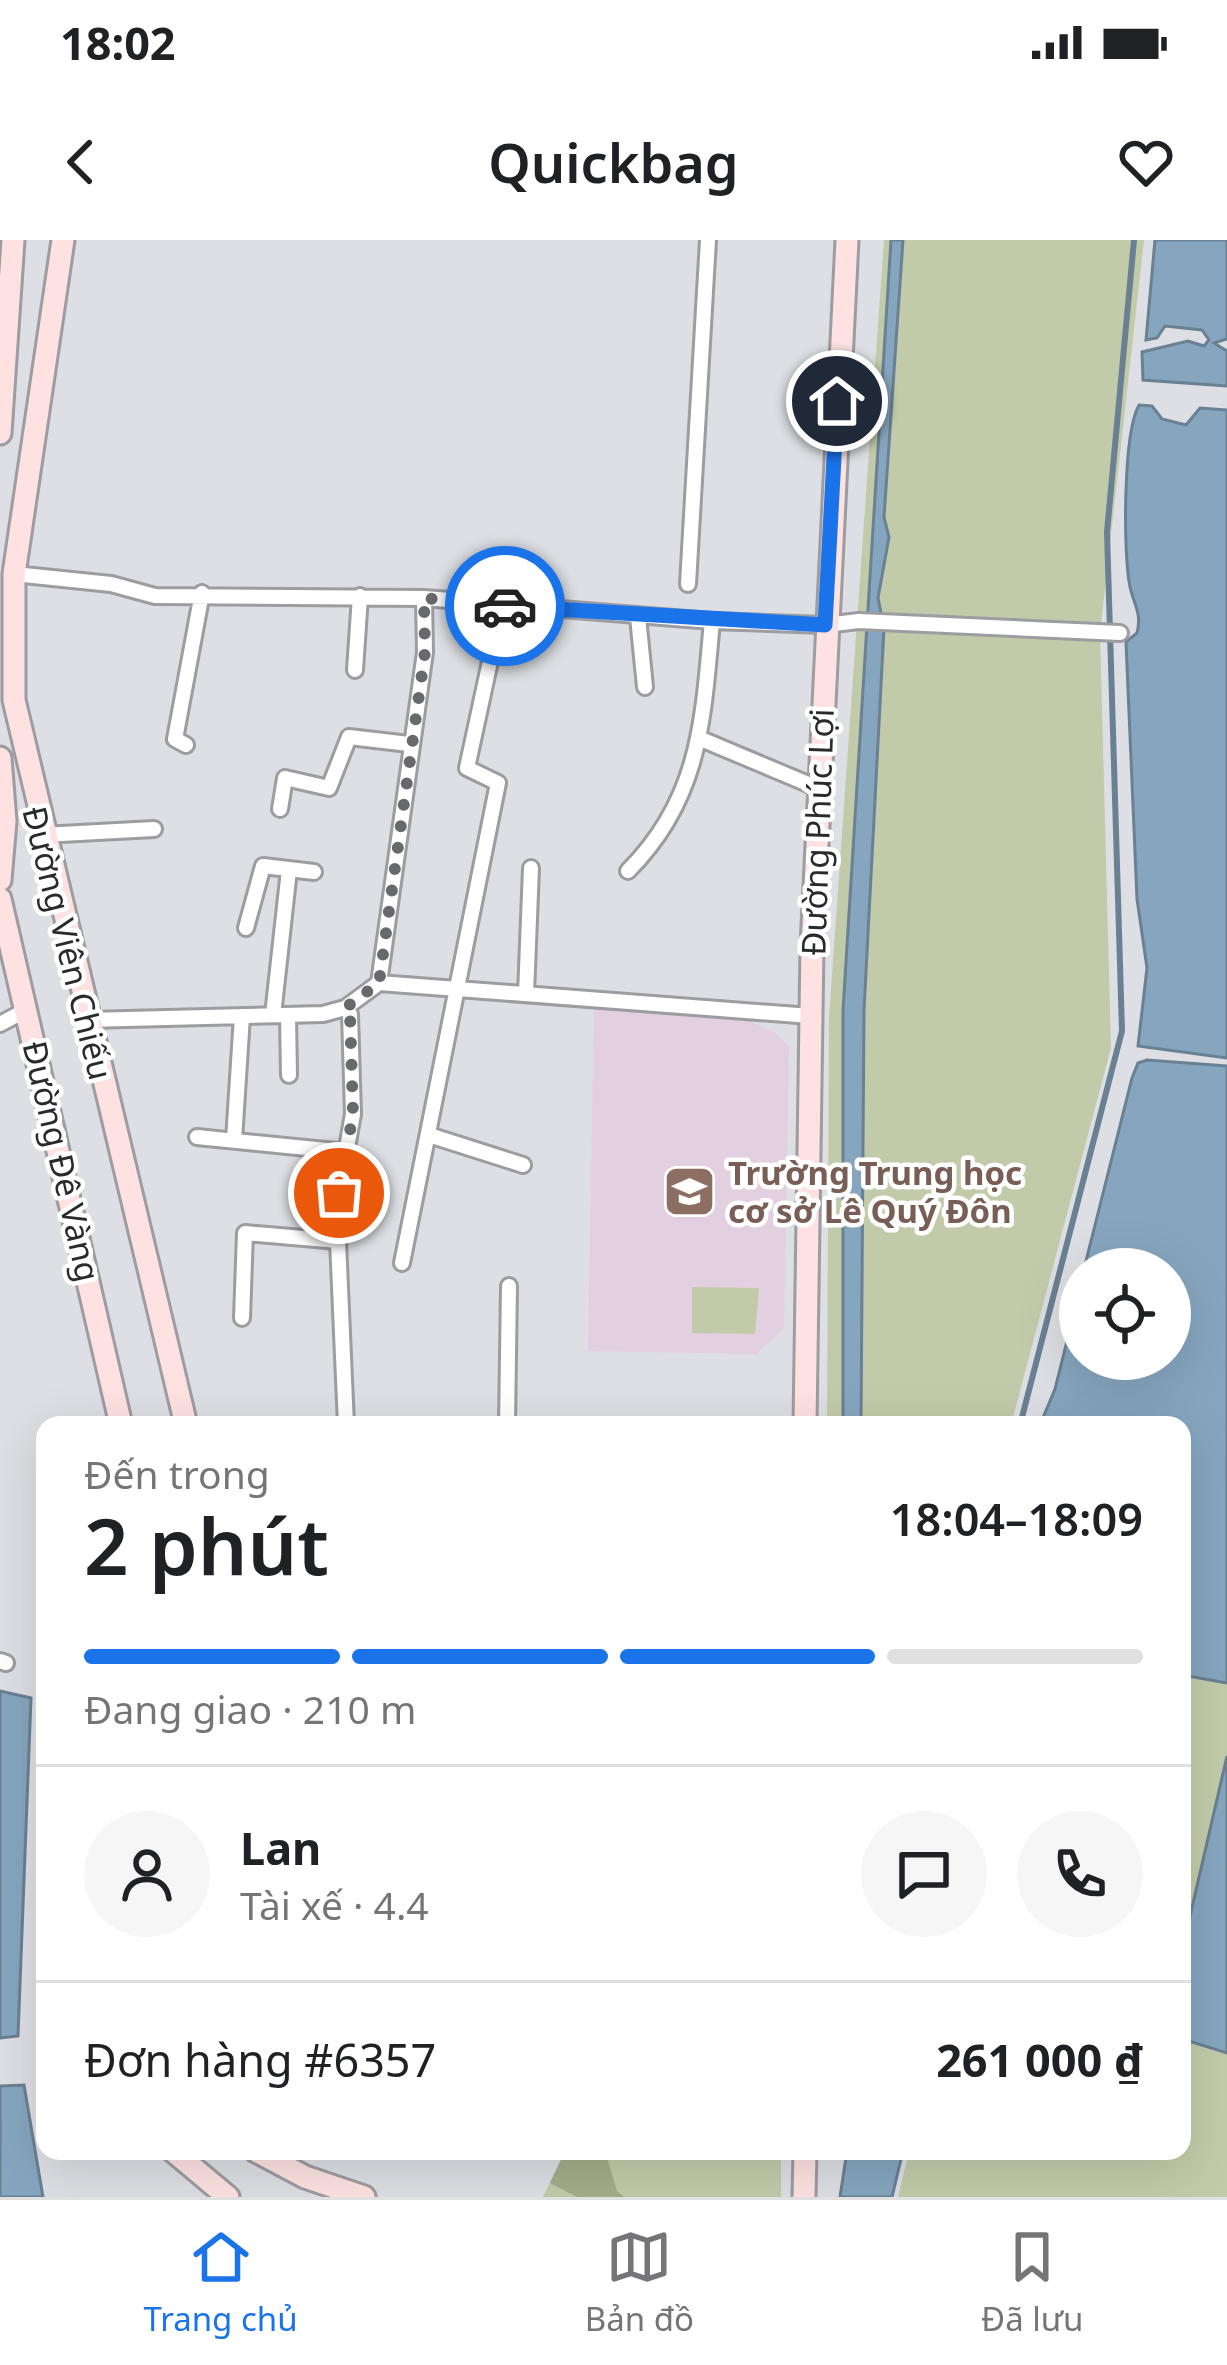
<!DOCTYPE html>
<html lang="vi">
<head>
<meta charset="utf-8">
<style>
	:root { --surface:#fff; --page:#f6f6f6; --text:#202124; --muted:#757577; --line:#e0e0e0; --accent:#1a73e8 }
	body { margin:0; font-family:"Noto Sans",sans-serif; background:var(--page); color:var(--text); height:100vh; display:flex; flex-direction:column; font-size:45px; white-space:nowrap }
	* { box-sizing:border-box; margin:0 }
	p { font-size:39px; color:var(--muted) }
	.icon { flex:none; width:66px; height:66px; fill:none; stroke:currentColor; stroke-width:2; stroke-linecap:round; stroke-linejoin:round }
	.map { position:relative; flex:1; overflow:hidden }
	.sheet { position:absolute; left:36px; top:1176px; width:1155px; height:744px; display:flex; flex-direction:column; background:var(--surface); border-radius:24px; box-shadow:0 12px 48px #0002 }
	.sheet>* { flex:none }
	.fabs { position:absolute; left:1059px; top:1008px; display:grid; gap:24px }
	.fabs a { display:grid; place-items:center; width:132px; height:132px; border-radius:50%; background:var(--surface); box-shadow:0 12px 48px #0002; font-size:60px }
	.pin { position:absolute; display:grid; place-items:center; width:102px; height:102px; color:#fff; margin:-51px; border:6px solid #fff; border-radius:50%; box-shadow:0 3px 12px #0007 }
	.courier { position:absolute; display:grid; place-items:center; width:120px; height:120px; margin:-60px; border:9px solid #1a73e8; border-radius:50%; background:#fff; color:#222; box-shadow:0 3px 15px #0007 }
	.summary em { font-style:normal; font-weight:600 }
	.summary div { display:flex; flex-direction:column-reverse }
	.summary { display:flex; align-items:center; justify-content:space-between; height:204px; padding:0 48px }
	h1 { font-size:78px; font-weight:600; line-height:90px }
	.bar { display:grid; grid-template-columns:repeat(4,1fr); gap:18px 12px; align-content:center; height:144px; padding:0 48px }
	.bar i { height:15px; border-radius:9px; background:var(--line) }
	.bar .current { background:var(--accent) }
	.bar p { grid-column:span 4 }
	.line { display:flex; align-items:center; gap:30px; padding:0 48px; border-top:3px solid var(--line) }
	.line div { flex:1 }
	.round { display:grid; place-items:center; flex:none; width:126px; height:126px; border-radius:63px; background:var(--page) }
	.status { display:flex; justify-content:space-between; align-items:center; height:84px; padding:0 60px; background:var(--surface); direction:ltr }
	.status svg { height:33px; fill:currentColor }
	header { display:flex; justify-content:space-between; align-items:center; height:156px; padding:0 48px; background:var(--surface); font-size:54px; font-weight:600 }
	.tabs { display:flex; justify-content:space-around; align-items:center; height:168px; border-top:3px solid var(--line); background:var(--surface); font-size:33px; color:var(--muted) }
	.tabs a { display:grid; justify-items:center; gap:6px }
	.tabs .current { color:var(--accent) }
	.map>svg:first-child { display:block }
</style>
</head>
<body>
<div class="status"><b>18:02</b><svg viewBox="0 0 49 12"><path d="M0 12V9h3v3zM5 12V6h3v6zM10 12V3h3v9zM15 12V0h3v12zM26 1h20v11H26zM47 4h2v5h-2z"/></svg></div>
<header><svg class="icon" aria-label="back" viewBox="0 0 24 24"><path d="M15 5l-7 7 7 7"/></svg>Quickbag<svg class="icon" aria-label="heart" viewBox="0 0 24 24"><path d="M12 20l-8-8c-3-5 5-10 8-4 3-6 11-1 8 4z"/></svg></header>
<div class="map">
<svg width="1227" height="1957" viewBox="0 0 1227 1957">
	<rect width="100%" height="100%" fill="#dedfe4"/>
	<!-- education -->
	<path fill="#e2cfdf" d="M594,766l146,11 36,16 13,13 -5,282 -27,26 -169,-3z"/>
	<!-- green -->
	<path fill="#c2cba9" d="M884,0h260l-44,393 11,415 -100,377h-184l2,-408z
		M692,1047l67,1 -4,46 -63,-1z
		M1182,1432l45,11v73l-45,195z
		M1182,1799l45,14v144h-329l11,-46h273z
		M565,1911h216v46h-238z"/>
	<!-- forest -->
	<path fill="#a4ae8a" d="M565,1911h40l12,40 7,6h-47l-27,-14z"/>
	<!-- water -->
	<path fill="#86a6bf" stroke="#6a8193" stroke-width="3" d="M891,0h12l-19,277 5,20 -11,61 6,30 -20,382 -3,415h-18v-415z
		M1155,0h72v99l-13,4 13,8v35l-84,-6 -1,-28 46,-11 16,5 5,-6 -7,-10 -37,-4 -8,12 -11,2z
		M1139,165l13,1 10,13 24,6 14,-17 27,2v648l-89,-12 9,-78 -10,-69 -11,-257 11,-9c5,-20 -3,-28 -7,-46 -7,-33 -7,-154 9,-182z
		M1147,820l80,6v617l-45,-8v-250h-142l15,-36 25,-100v70h90v-90h-86l48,-191 6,-15z
		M0,1451l31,7 -13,338 -18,2z
		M1227,1516v297l-45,-14v-88z
		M24,1845l19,112h-43v-111z
		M847,1911h56l-11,46h-52z"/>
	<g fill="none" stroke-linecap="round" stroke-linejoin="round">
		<!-- stream -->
		<path stroke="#6a8193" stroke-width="6" d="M1020,1185l102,-394 -15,-499 27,-292"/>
		<defs>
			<path id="street" d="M14,334l97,10 44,12 269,2 288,23 113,4 34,-4 261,12
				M688,344l20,-344
				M638,377l7,70
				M355,430l5,-74
				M701,499l119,50
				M186,505l-11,-6 27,-146
				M280,569l5,-31 44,10 20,-51 60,7
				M42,595l112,-6
				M628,631c73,-73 75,-152 84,-250
				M246,688l17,-62 51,6
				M379,743l46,-331 -1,-54
				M526,754l5,-126
				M345,768l5,6 3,100 -14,79 -1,48 8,184
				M273,775l16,-145
				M288,775l1,60
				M87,780l236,-6 22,-6 34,-25 432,33
				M0,784l28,-15
				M429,895l94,30
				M197,897l149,15
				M234,900l8,-124
				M402,1023l96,-480 -31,-15 35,-162
				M242,1078l3,-85 93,8
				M507,1185l2,-139
				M0,1421l6,2"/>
			<path id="secondary" d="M63,0l-49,334v126l172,725
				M0,193l13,-193
				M0,518l5,63 -5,59
				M0,659l121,526
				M805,1185l7,-479 35,-706
				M173,1911l55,46
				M256,1911l49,26 59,20
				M804,1957l1,-46"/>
		</defs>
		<!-- street casing -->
		<use href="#street" stroke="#9c9ca1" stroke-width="20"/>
		<!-- secondary casing -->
		<use href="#secondary" stroke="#9c9ca1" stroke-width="27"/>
		<!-- street -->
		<use href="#street" stroke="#fff" stroke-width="14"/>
		<!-- secondary -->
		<use href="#secondary" stroke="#fee2e2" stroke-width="21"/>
	</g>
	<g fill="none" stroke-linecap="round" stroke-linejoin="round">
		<!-- done -->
		<path stroke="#68696c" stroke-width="12" stroke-dasharray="0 21.6" d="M339,953l14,-79 -3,-101 -5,-5 34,-25 46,-331 -1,-54 81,8"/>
		<!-- route -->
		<path stroke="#1a73e8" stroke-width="15" d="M505,366l320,19 12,-224"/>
	</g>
	<!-- icons -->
	<defs>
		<symbol id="school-square" viewBox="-11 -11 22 22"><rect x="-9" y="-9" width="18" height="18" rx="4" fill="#8d6e63" stroke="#fff"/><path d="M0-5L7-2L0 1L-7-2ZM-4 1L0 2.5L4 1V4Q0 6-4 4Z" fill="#fff"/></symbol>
	</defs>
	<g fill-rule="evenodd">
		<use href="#school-square" x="660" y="922" width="59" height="59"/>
	</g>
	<g text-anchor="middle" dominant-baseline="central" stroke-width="9" stroke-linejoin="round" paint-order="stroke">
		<!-- street labels -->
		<g font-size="33" fill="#292a2b" stroke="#fff">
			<text transform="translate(817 592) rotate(-88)">Đường Phúc Lợi</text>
			<text transform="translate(68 703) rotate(76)">Đường Viên Chiếu</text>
			<text transform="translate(62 921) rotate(77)">Đường Đê Vàng</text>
		</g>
		<!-- education labels -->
		<g font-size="33" font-weight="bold" fill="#785e54" stroke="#fff" text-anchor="start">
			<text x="728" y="932">Trường Trung học<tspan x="728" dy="38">cơ sở Lê Quý Đôn</tspan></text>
		</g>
	</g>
</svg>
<div class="fabs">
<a><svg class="icon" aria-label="locate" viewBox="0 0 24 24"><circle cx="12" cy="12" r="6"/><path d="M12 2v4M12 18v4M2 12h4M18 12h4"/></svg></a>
</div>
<div class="pin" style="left:339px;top:953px;background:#ea580c"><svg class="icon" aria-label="bag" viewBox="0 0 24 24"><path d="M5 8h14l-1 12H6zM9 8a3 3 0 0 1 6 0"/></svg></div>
<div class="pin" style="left:837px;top:161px;background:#1f2937"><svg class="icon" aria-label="home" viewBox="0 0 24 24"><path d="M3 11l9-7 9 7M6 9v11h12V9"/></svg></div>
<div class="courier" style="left:505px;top:366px"><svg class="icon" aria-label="car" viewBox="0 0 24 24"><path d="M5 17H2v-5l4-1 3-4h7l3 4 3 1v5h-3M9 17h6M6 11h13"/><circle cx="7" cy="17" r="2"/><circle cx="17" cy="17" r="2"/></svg></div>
<section class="sheet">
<div class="summary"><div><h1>2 phút</h1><p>Đến trong</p></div><em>18:04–18:09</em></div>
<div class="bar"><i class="current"></i><i class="current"></i><i class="current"></i><i></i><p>Đang giao · 210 m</p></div>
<div class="line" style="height:216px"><a class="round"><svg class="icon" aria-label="person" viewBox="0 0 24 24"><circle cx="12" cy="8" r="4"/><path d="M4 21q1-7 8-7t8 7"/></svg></a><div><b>Lan</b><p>Tài xế · 4.4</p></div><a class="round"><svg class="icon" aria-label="chat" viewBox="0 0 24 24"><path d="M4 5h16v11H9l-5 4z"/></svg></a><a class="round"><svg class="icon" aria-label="phone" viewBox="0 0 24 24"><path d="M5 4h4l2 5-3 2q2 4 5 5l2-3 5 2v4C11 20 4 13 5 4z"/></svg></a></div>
<div class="line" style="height:156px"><div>Đơn hàng #6357</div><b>261 000 ₫</b></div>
</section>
</div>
<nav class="tabs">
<a class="current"><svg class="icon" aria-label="home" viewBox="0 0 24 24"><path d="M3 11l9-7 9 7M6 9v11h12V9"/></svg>Trang chủ</a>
<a><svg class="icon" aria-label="map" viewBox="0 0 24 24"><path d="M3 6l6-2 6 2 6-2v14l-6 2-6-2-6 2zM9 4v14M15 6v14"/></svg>Bản đồ</a>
<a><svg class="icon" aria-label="saved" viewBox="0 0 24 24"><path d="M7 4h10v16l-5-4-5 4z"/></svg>Đã lưu</a>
</nav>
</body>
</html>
